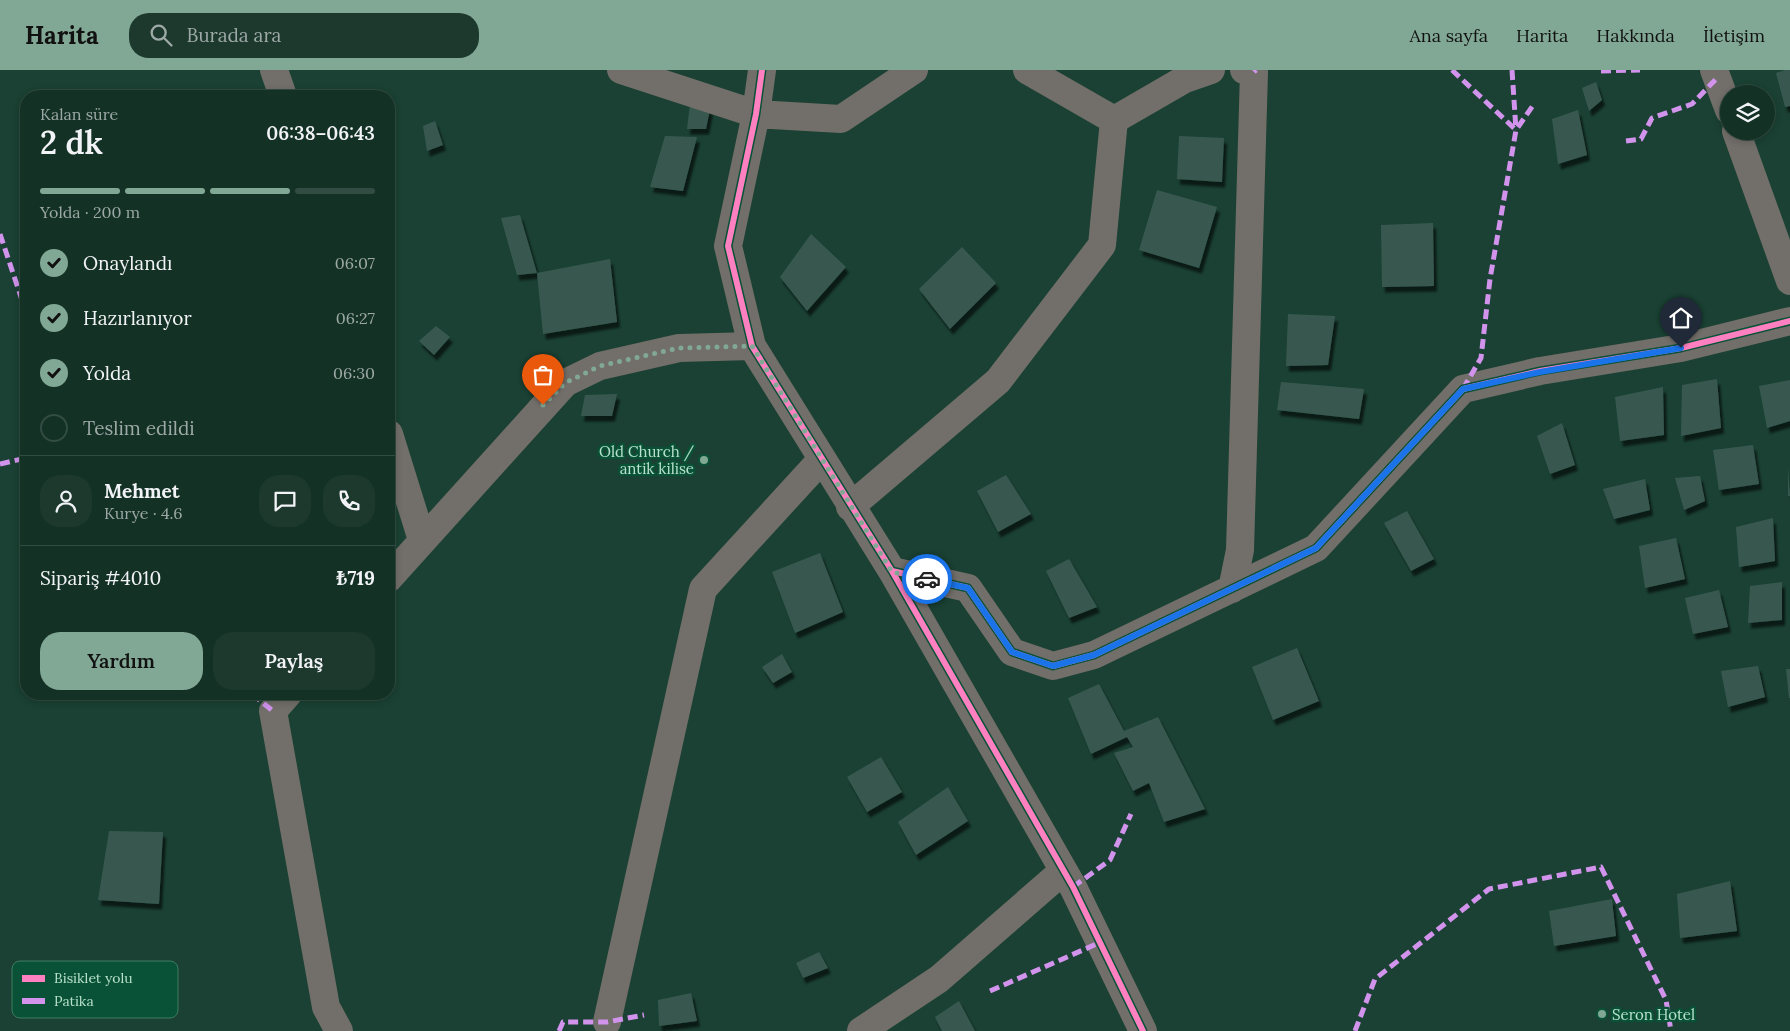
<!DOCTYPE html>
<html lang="tr">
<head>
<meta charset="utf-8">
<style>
	:root { --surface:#143126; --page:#1d392e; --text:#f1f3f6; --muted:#9da9a7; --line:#334c43; --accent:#81a895 }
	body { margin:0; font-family:Lora,serif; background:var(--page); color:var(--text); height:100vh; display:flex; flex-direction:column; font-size:19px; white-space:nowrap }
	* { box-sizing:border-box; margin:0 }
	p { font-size:16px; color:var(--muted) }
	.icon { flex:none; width:28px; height:28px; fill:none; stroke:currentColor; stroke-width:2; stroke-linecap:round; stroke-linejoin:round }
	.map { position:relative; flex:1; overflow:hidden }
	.details { position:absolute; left:20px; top:20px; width:375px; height:610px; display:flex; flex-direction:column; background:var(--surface); border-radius:20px; box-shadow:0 2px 8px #0003,0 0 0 1px var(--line) }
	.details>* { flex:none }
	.tools { position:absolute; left:1720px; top:15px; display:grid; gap:10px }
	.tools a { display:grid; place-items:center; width:55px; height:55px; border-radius:50%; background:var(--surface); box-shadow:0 2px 8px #0003,0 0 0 1px var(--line); font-size:25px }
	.pin { position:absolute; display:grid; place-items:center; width:42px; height:42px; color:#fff; margin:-51px -21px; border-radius:50% 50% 50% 0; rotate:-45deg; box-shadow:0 0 5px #0007 }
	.pin .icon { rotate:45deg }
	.courier { position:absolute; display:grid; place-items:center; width:50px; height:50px; margin:-25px; border:4px solid #1a73e8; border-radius:50%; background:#fff; color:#222; box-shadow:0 1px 6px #0007 }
	.headline em { font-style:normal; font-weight:600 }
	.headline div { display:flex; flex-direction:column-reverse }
	.headline { display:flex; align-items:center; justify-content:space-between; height:85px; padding:0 20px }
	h1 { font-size:32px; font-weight:600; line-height:38px }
	.bar { display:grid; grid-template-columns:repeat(4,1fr); gap:8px 5px; align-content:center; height:60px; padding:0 20px }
	.bar i { height:6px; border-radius:4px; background:var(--line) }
	.bar .on { background:var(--accent) }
	.bar p { grid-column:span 4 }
	.line { display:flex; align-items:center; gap:12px; padding:0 20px; border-top:1px solid var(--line) }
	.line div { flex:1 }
	.round { display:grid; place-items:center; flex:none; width:52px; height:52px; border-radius:20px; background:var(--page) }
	ol { padding:0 20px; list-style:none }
	li { display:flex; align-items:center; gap:15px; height:55px }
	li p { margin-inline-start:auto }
	li .icon { padding:5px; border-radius:50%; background:var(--accent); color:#111; stroke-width:4 }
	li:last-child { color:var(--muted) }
	li i { width:28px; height:28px; border:2px solid var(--line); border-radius:50% }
	.button { display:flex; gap:10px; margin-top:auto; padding:10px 20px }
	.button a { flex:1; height:58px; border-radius:20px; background:var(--accent); color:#111; font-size:20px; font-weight:600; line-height:58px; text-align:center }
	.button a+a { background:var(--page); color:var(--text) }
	header { display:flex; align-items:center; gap:30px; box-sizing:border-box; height:70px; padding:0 25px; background:var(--accent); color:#111 }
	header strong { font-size:24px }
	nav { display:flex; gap:28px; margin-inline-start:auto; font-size:18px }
	.search { width:350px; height:45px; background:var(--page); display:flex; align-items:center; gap:12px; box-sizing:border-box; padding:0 18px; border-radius:20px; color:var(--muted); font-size:19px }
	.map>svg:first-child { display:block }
</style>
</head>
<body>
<header>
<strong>Harita</strong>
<div class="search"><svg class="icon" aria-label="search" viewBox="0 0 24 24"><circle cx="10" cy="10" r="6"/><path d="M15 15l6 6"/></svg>Burada ara</div>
<nav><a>Ana sayfa</a><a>Harita</a><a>Hakkında</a><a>İletişim</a></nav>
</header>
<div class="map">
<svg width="1790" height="961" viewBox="0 0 1790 961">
	<defs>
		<filter id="shadow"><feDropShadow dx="3" dy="5.5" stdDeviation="1" flood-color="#0009"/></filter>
	</defs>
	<rect width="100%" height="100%" fill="#1a4133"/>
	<!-- building -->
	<path fill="#375950" filter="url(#shadow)" d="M1785,0h5v36l-5,1 -9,-34z
		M1596,12l6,18 -13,11 -7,-23z
		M690,34l20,5 -4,20h-19z
		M1578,40l9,45 -29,9 -6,-45z
		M435,51l8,24 -16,6 -4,-25z
		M665,66l32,1 -14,54 -33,-4z
		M1179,66l45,2 -2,44 -45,-3z
		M1157,120l60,17 -18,61 -60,-18z
		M520,145l17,58 -20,2 -16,-57z
		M1433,153l1,63 -52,1 -1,-62z
		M811,164l35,33 -39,44 -27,-34z
		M962,177l34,36 -46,46 -31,-40z
		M610,189l7,63 -74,12 -6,-61z
		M1288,244l47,2 -7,49 -42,1z
		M436,256l14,11 -16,18 -15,-14z
		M1717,309l4,49 -40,8 1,-51z
		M1790,310v41l-23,7 -8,-42z
		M1281,312l83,7 -5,30 -82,-9z
		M1663,317l1,48 -44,6 -5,-44z
		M617,324l-5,22h-31l4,-21z
		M1562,353l13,42 -25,9 -13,-38z
		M1753,375l6,39 -40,6 -6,-40z
		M1788,397l2,29h-2z
		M1006,405l25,39 -33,18 -21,-41z
		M1700,406l5,25 -21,9 -9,-32z
		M1645,409l5,31 -36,9 -11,-30z
		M1407,441l27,48 -23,12 -27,-48z
		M1773,448l2,43 -36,6 -3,-40z
		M1676,468l9,41 -40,9 -6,-42z
		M820,483l23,59 -48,21 -23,-61z
		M1069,489l28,48 -28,11 -23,-47z
		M1782,512v38l-34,3 2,-37z
		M1719,520l9,37 -35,7 -8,-36z
		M1297,578l22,53 -46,19 -21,-53z
		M782,584l10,18 -19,11 -11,-16z
		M1758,596l7,31 -37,10 -7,-36z
		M1786,599h4v29h-1z
		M1099,614l25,47 34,-14 47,92 -41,13 -15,-39 -16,8 -19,-38 19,-6 -6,-10 -36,17 -23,-56z
		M881,687l21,35 -35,20 -20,-35z
		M948,717l20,34 -52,34 -18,-33z
		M109,761l54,1 -4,72 -61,-4z
		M1730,811l7,50 -57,7 -3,-44z
		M1612,829l4,37 -62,10 -5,-35z
		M819,882l9,16 -25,10 -7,-15z
		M691,923l6,28 -38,5 -1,-26z
		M959,931l16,30h-33l-7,-14z"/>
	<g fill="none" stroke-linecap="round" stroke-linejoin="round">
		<!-- minor -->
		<path stroke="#726e69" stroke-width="28" d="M274,0l9,26
			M621,0l135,44 85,5 73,-49
			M762,0l-6,44 -28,132 24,100 140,225 181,316 70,144
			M1027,0l87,50 71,-41 26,-9
			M1714,0l15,40
			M1736,61l54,150
			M389,364l33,106
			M850,437l148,-126 104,-136 12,-125
			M892,501l76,17 44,64 41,14 41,-11 222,-107 147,-159 77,-18 141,-23 109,-27
			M389,508l176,-195 35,-17 79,-18 73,-2
			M1232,519l8,-39 14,-478 -10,-2
			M288,624l-15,17 53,296 13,24
			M607,952l96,-433 119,-130
			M861,961l78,-52 124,-108"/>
		<!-- quiet -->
		<path stroke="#d193ec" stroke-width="5" stroke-dasharray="10 5" stroke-linecap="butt" d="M1452,0l64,60
			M1512,0l4,60
			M1601,1l39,-1
			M1254,2l2,-2
			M1626,71l15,-2 11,-21 40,-14 25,-26
			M0,164l26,78
			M1463,319l18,-31 9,-79 26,-149 18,-26
			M0,394l26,-6
			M252,624l21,17
			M1073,817l37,-27 21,-46
			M990,921l111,-49
			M559,961l4,-9h44l37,-7
			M1355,961l20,-52 114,-90 112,-22 65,133 5,31"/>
		<defs>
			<path id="cycleway" d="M762,0l-6,44 -28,132 24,100 140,225 181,316 70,144
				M892,501l76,17 44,64 41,14 41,-11 222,-107 147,-159 77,-18 141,-23 109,-27"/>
		</defs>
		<!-- cycleway casing -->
		<use href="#cycleway" stroke="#095237" stroke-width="9"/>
		<!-- cycleway -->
		<use href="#cycleway" stroke="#ff80c0" stroke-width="6"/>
	</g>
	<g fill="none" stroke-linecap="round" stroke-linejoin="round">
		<!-- done -->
		<path stroke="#81a895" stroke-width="5" stroke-dasharray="0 9" d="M543,335l22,-22 35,-17 79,-18 73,-2 140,226 35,7"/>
		<!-- route -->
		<path stroke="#1a73e8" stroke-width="6" d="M927,509l41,9 44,64 41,14 41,-11 222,-107 147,-159 77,-17 141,-24"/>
	</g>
	<!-- markers -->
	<g fill="#81a895" stroke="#095237" stroke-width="2">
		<circle cx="704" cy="390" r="5"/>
		<circle cx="1602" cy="944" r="5"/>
	</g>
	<g text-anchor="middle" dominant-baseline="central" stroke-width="4.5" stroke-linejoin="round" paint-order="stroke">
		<!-- poi labels -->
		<g font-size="15" fill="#b8e0ca" stroke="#095237" text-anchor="end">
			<text x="694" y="381">Old Church /<tspan x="694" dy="17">antik kilise</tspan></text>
			<text x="1612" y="944" text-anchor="start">Seron Hotel</text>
		</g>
	</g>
	<!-- legend -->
	<rect x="12" y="891" width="166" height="57" rx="8" fill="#095237" stroke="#3e7d63" stroke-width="1"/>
	<rect x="22" y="905" width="23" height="7" fill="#ff80c0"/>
	<rect x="22" y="928" width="23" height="6" fill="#d193ec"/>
	<g font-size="14" fill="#b8e0ca">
		<text x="54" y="913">Bisiklet yolu</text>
		<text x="54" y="936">Patika</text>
	</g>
</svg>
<div class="tools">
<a><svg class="icon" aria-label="layers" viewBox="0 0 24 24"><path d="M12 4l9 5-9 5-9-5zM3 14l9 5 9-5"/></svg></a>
</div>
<div class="pin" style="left:543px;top:335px;background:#ea580c"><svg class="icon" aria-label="bag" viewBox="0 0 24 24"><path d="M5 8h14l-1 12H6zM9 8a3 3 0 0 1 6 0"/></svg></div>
<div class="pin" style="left:1681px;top:278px;background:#1f2937"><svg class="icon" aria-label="home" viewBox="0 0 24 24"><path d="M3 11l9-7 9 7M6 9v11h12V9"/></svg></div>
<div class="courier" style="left:927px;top:509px"><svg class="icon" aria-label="car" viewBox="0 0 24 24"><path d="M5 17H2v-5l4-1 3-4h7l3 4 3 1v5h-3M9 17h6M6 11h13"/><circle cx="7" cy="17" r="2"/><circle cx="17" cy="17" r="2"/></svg></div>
<section class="details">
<div class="headline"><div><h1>2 dk</h1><p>Kalan süre</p></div><em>06:38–06:43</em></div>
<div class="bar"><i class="on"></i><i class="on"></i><i class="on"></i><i></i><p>Yolda · 200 m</p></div>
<ol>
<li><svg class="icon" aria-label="check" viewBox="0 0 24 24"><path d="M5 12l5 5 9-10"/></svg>Onaylandı<p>06:07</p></li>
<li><svg class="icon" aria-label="check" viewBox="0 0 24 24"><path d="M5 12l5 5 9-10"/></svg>Hazırlanıyor<p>06:27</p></li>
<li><svg class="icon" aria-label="check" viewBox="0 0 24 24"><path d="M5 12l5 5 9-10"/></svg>Yolda<p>06:30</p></li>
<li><i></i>Teslim edildi</li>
</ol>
<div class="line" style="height:90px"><a class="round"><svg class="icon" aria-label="person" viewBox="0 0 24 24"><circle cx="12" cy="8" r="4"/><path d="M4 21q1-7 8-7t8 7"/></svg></a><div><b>Mehmet</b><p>Kurye · 4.6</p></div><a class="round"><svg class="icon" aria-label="chat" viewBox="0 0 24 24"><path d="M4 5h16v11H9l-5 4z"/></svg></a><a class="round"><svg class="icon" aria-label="phone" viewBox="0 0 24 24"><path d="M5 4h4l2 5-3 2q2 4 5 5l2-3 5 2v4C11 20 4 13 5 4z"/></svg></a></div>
<div class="line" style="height:65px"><div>Sipariş #4010</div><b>₺719</b></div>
<div class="button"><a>Yardım</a><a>Paylaş</a></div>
</section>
</div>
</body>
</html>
